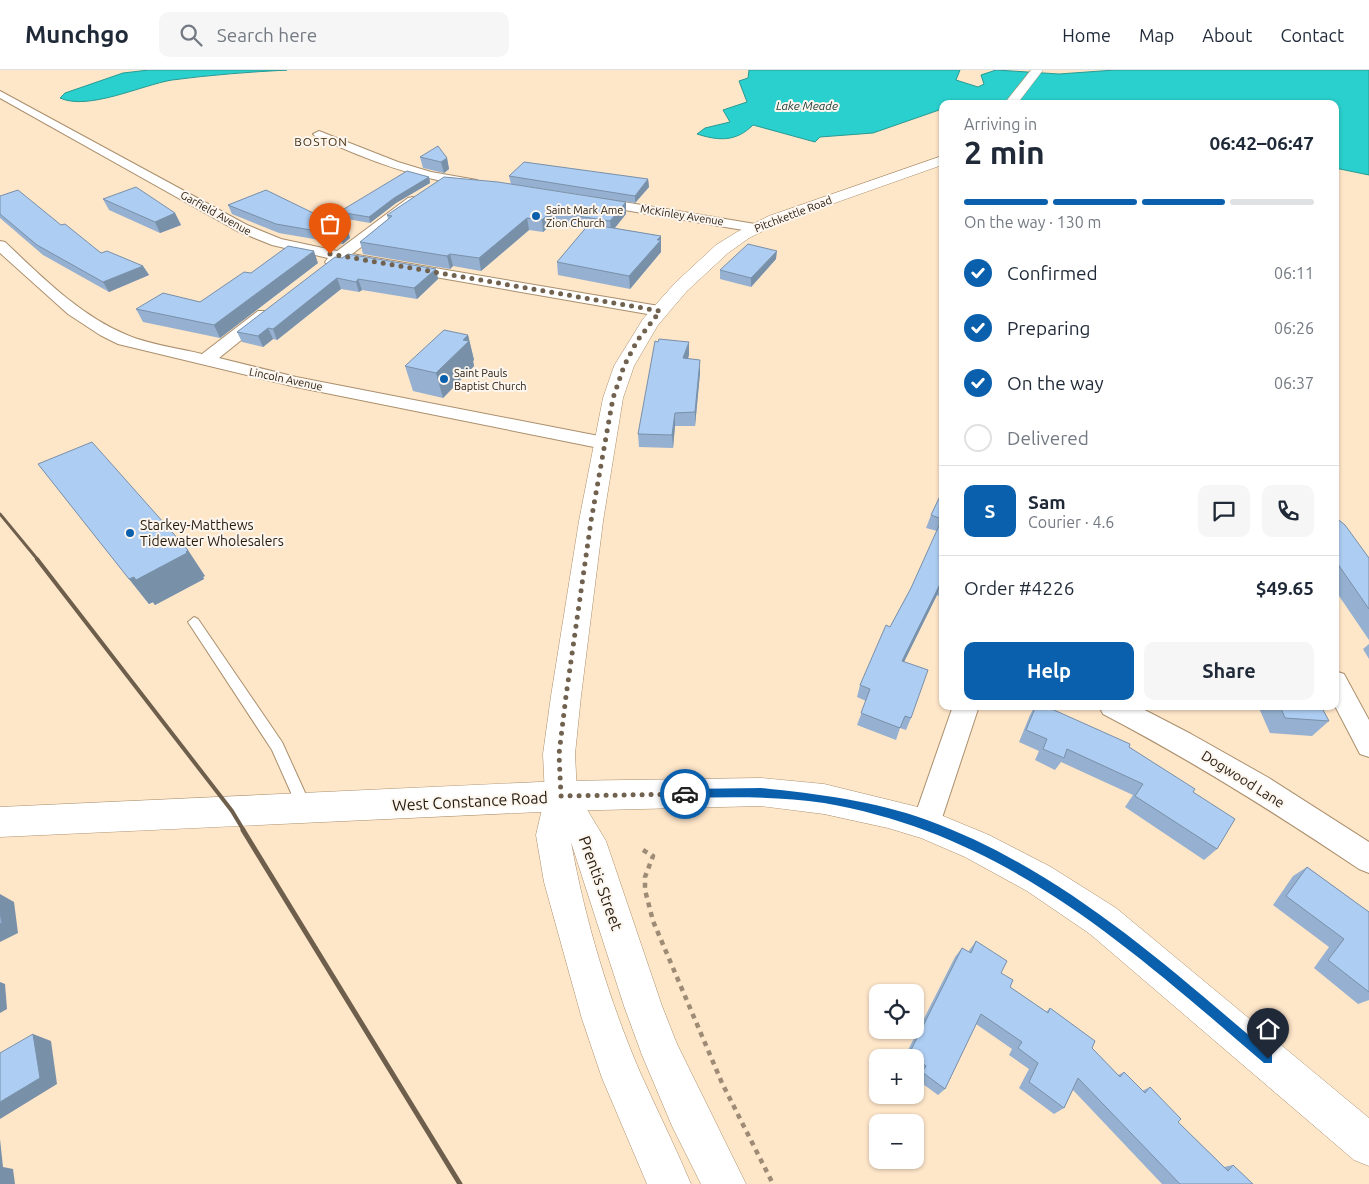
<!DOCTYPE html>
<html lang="en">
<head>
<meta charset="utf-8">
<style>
	:root { --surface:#fff; --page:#f6f6f7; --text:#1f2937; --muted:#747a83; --line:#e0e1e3; --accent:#0a60ad }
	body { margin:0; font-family:Ubuntu,sans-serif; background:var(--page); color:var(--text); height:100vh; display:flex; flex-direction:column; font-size:19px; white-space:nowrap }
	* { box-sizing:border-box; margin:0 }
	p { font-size:16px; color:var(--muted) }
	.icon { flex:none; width:28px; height:28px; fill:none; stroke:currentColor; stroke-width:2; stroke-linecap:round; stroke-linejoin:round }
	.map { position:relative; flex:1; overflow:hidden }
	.side { position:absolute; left:939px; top:30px; width:400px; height:610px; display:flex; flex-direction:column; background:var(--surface); border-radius:10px; box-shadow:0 1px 4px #0004 }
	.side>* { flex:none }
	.tools { position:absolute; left:869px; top:914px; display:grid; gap:10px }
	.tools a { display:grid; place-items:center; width:55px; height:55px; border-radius:10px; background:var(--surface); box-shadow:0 1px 4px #0004; font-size:25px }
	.pin { position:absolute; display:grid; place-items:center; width:42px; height:42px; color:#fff; margin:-51px -21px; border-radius:50% 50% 50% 0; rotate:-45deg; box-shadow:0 0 5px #0007 }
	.pin .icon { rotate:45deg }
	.courier { position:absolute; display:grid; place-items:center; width:50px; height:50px; margin:-25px; border:4px solid #0a60ad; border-radius:50%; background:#fff; color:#222; box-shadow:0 1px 6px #0007 }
	.headline em { font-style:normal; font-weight:700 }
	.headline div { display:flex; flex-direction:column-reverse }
	.headline { display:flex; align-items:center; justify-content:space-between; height:85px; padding:0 25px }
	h1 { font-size:32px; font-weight:700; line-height:38px }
	.bar { display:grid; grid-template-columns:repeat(4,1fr); gap:8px 5px; align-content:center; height:60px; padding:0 25px }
	.bar i { height:6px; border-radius:4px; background:var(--line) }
	.bar .active { background:var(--accent) }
	.bar p { grid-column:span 4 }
	.line { display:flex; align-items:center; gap:12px; padding:0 25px; border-top:1px solid var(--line) }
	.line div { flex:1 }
	.round { display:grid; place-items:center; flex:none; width:52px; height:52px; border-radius:10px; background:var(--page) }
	ol { padding:0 25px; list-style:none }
	li { display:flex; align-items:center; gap:15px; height:55px }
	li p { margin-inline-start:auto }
	li .icon { padding:5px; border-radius:50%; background:var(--accent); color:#fff; stroke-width:4 }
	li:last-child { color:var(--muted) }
	li i { width:28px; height:28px; border:2px solid var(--line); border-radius:50% }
	.action { display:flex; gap:10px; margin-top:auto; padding:10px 25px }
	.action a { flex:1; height:58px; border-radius:10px; background:var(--accent); color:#fff; font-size:20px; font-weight:700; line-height:58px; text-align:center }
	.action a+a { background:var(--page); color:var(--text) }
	header { display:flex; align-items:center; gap:30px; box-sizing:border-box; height:70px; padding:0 25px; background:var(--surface); border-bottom:1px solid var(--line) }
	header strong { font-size:24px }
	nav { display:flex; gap:28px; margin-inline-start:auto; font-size:18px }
	.search { width:350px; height:45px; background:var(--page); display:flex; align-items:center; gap:12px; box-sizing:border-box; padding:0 18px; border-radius:10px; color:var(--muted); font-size:19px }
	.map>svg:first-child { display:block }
</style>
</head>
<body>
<header>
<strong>Munchgo</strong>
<div class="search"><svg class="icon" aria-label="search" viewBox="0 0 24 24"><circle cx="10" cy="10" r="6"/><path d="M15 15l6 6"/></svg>Search here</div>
<nav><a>Home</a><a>Map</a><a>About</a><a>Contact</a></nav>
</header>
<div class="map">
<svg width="1369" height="1114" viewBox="0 0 1369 1114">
	<rect width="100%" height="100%" fill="#fee6c9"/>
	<!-- water -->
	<path fill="#2ad0cd" stroke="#289a93" d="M149,0h138c-38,2 -77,5 -115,10 -30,5 -84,31 -112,18l5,-5 58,-20z
		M749,0h211l-4,10 22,7 6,-3 -3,-9 15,-5 63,4 56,-4h254v105l-34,-7v-64h-393v5l-69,24 -53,4 -5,5 -62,-17c-17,17 -34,16 -56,9l8,-6 25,-6 -7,-12 24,-8 -8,-21 9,-3z"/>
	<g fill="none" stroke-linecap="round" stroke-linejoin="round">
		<defs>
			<path id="lane" d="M194,547l4,2 84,123 30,66 -2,5 -5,2 -5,-2 -28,-63 -84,-128z"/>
			<path id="street" d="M0,21l247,134 34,14 56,12 71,-53 5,-1 7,4 -2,3 -66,50 307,52 8,5 -8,5 -316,-55 -6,4h-10l-2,-3 3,-4 -56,-13 -35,-14 -237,-133z
				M319,61l79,31 33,10 46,8 1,3 -6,4c-56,-9 -106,-27 -157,-51l-2,-2z
				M594,127l161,27 7,4 -7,4 -166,-28 -2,-3z
				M0,171l5,1c37,35 74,73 122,93 23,10 51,13 75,19l56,-43h12l2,3 -2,3 -51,41 77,19 308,60 7,2 3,4 -3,4 -7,2 -308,-62 -178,-43 -18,-9 -32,-21 -68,-61z
				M1335,601l9,3 25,46v37l-9,-3 -25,-48z
				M953,636h26l-39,118 -4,9 -10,4 -10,-4 -4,-9z
				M1099,636h38l54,28 78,44 100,64v31l-10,-4c-85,-57 -166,-108 -256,-155z"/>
			<path id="secondary" d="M1031,0h12l-26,34h-13z
				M942,86v9l-161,57 -32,16 -21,15 -41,38 -29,34 -24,41 -11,32 -20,123 -22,175 -6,58 2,39 29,48 56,165 15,38 69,140h-45l-29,-58 -30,-71 -18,-49 -53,-164c14,78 38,158 69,230 17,38 35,74 51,112h-44l-45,-106 -20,-59 -38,-137 -8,-47 9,-39 -2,-42 8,-58 28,-175 24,-123 11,-32 29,-47 32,-36 41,-38 21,-13 32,-16z"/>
			<path id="primary" d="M761,708l63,6 102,25 63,26 62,32 65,41 253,210v48l-15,-6 -264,-226 -63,-43 -62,-34 -44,-19 -33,-10 -64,-14 -63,-8 -200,5 -561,26v-30l561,-26z"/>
		</defs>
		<!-- lane casing -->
		<use href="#lane" stroke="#aa8f6c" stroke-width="2"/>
		<!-- street casing -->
		<use href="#street" stroke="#aa8f6c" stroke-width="2"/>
		<!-- secondary casing -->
		<use href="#secondary" stroke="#aa8f6c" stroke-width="1"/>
		<!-- primary casing -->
		<use href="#primary" stroke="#aa8f6c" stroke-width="1"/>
		<!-- path -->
		<path stroke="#9d8b75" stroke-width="4.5" stroke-dasharray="5 5" stroke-linecap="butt" d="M643,780l10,6 -8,21v13l8,31 69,162 51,101"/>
		<!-- lane -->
		<use href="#lane" fill="#fff" fill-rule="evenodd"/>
		<!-- street -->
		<use href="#street" fill="#fff" fill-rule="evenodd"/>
		<!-- secondary -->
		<use href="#secondary" fill="#fff" fill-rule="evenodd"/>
		<!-- primary -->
		<use href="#primary" fill="#fff" fill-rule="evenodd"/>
		<!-- rail-far2 -->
		<path stroke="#6e5f4c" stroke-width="3" d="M0,444l38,46"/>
		<!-- rail-far1 -->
		<path stroke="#6e5f4c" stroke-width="4" d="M37,489l195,252 12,20"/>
		<!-- rail -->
		<path stroke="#6e5f4c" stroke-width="5" d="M243,760l217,354"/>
	</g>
	<!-- wall -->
	<path fill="#95b0d0" d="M420,87l27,1 2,11 -5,4 -21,-5z
		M509,106l139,3 1,8 -14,16 -124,-19z
		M429,107l1,6 -34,20 -26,20 -29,-5 -2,-6z
		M266,120l84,48 -7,6 -64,-11 -47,-19 -4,-9z
		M0,126l61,29 40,28 42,13 6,9 -40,17 -66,-37 -43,-37z
		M103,129l72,14 6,12 -21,8 -51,-23z
		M626,132v12l-12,14 47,8v16l-31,37 -72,-14 -1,-13 28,-33 -33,-5 -9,8 -14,-2 -48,41 -28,-5 -3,3 -87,-15 -3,-12 28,-23 -1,-4z
		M342,188l94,11 2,10 -21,20 -55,-9 -3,2 -18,-3 -64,51 -4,-1 -10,8 -21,-5 -5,-10z
		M776,189l-25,28 -31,-8v-9z
		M318,193l-98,75 -77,-16 -7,-13 64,-7 51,-29z
		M468,265l6,25 -1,1 1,5 -31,32 -30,-7 -8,-25z
		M689,272v13l-1,4 12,14 -5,53h-20l-2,22 -34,-1 -1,-13z
		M38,394l167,112 -2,1 1,2 -49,26 -2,-3 -4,2z
		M942,425v102l-5,-2 -33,67 7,56 -5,12 -6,-2 -4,12 -39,-15 9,-24 -9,-4 3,-12 30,-58 21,-39 26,-57 -11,-3 5,-13z
		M1335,447l34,41v82l-34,-50z
		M1369,574v15l-6,-10z
		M1035,636h10l84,41 64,45 24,57 -13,11 -79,-53 8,-12 -72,-33 -6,8 -20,-10 4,-9 -20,-9 11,-27z
		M1258,636h63l8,15 -17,15 -42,-3z
		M1307,797l62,45v88l-11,4 -44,-36 15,-21 -56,-42 20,-29z
		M976,871l25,32 9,14 36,25 4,-4 42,40 26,27 6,-3 18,19 8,-4 28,35 46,45 9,-2 20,19h-91l-89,-94 -9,18 -10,6 -35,-26 10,-19 -20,-14 3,-6 -36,-25 -31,65 -7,6 -22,-16 3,-7 -4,-2v-12h-11l51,-101 7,-9 6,4z"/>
	<!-- shaded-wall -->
	<path fill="#7990a9" d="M447,88l2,11 -5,4 -3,-11z
		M429,107l1,6 -34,20 -26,20 -1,-6 25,-19z
		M648,109l1,8 -14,16v-7z
		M626,132v12l-15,19 -1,-12z
		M551,142l1,12 -9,8 -1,-12z
		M175,143l6,12 -21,8 -5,-11z
		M527,148l2,12 -48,41 -2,-13z
		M348,160l2,8 -7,6 -3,-9z
		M661,166v16l-31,37 -1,-13z
		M314,181l4,12 -98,75 -6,-13z
		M777,181l-1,8 -25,28v-9z
		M450,184l3,12 -3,3 -3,-13z
		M143,196l6,9 -40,17 -6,-10z
		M436,199l2,10 -21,20 -3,-11z
		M337,208l4,11 -64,51 -4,-11z
		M358,209l4,11 -3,2 -3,-10z
		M268,258l5,11 -10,8 -5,-11z
		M468,265l6,25 -1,1 1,5 -31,32 -7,-25 27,-33z
		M689,272v13l-6,16v-13z
		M700,290v13l-5,53v-14z
		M675,343v13l-2,22 -1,-13z
		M188,480l17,26 -2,1 1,2 -49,26 -19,-25z
		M134,507l19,25 -4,2 -20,-25z
		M941,512l-4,13 -39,79 4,-13z
		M0,824l14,8 4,31 -18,9z
		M0,912l5,2 2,25 -7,4z
		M33,964l18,7 6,43 -57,35v-17z
		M0,1069l3,28 10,2 2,15h-15z"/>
	<!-- building -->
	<path fill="#adcdf2" stroke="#7990a9" d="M438,76l9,12 -6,4 -21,-5z
		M524,92l124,17 -13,17 -126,-20z
		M407,101l22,6 -35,21 -25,19 -30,-5z
		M444,107l54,5 128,20 -16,19 -59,-9 -9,8 -15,-2 -48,40 -29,-4 -3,2 -87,-14 32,-26 -5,-1z
		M136,117l39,26 -20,9 -52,-23z
		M18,120l43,35 4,-1 36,29 6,-2 36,15 -40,16 -66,-37 -37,-31v-18z
		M266,120l82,40 -8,5 -64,-11 -48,-19z
		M589,154l72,12 -4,4h4l-32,36 -72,-14z
		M748,174l29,7 -26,27 -31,-8z
		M288,176l26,5 -100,74 -78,-16 27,-16 37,9 44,-30 7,1z
		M348,184l88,15 -22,19 -56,-9 -2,3 -19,-4 -64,51 -5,-1 -10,8 -21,-4 98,-75 7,1z
		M444,260l24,5 -5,5 6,1 -33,32 -31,-7z
		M659,269l30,3 -6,16 17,2 -5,52 -20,1 -3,22 -34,-1 17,-93 3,1z
		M92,372l96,108 -2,2 1,1 -51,27 -2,-3 -5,2 -91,-115z
		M941,424l1,1v87h-1l-39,79 26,9 -17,48 -6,-2 -5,12 -39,-15 9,-24 -10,-4 26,-60 4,2 21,-39 31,-69 -11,-4z
		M1335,447l10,8 24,33v51l-34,-49z
		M1036,636h9l85,38 -1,3 66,42 -2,3 42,27 -18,30 -82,-53 8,-12 -76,-35 -3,9 -21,-9 4,-10 -21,-9z
		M1280,636h41l8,15 -44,-3z
		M1307,797l62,45v80l-41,-32 16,-21 -58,-43z
		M0,842l2,11 -2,1z
		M976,871l31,20 -6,12 12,7 -3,7 38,26 2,-5 45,33 -3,7 28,29 4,-5 21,21 5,-6 31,32 -3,3 50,49 5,-6 20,19h-73l-102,-106 -14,30 -35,-26 9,-19 -20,-15 4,-6 -41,-28 -36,75 -23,-17 4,-6 -17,-12 53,-106 9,5z
		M33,964l7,44 -40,24v-49z"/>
	<!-- route -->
	<path fill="#0a60ad" d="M761,718c56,6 113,13 166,32 134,49 239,145 345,235v8h-8c-134,-115 -258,-229 -440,-260 -46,-7 -93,-6 -139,-5l-5,-4 5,-5z"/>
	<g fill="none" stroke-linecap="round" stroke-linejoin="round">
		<!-- done -->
		<path stroke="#71624f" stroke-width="5" stroke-dasharray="0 9" d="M330,184l330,57 -23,30 -13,25 -11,32 -22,123 -25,175 -7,58 2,42 124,-2"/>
	</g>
	<!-- markers -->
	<g fill="#0a60ad" stroke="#fcf6ef" stroke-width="2">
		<circle cx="536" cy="146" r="5"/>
		<circle cx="444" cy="309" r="5"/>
		<circle cx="130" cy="463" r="5"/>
	</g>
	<g text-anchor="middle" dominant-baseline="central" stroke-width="4" stroke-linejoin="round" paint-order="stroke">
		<!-- far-poi labels -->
		<g font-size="11" fill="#251b0d" stroke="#fcf6ef" text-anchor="start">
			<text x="546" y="140">Saint Mark Ame<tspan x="546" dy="13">Zion Church</tspan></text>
			<text x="454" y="303">Saint Pauls<tspan x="454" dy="13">Baptist Church</tspan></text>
		</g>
		<!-- far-street labels -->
		<g font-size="11" fill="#251b0d" stroke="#fcf6ef">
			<text transform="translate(216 143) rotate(29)">Garfield Avenue</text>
			<text transform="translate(793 144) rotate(-21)">Pitchkettle Road</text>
			<text transform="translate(682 145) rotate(9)">McKinley Avenue</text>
			<text transform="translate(286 309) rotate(12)">Lincoln Avenue</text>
		</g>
		<!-- far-water labels -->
		<g font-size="12" font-style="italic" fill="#20403f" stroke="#fcf6ef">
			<text x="807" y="35">Lake Meade</text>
		</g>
		<!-- far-neighbourhood labels -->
		<g font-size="12" letter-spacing="1" fill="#402907" stroke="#fcf6ef">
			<text x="321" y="71">BOSTON</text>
		</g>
		<!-- poi labels -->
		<g font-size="14" fill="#251b0d" stroke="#fcf6ef" text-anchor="start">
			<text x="140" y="455">Starkey-Matthews<tspan x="140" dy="16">Tidewater Wholesalers</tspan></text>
		</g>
		<!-- street labels -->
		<g font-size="14" fill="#251b0d" stroke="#fcf6ef">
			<text transform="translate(1243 709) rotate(32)">Dogwood Lane</text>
		</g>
		<!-- near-street labels -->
		<g font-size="16" fill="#251b0d" stroke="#fcf6ef">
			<text transform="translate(470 731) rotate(-3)">West Constance Road</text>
			<text transform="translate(601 813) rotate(70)">Prentis Street</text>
		</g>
	</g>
</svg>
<div class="tools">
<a><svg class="icon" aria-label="locate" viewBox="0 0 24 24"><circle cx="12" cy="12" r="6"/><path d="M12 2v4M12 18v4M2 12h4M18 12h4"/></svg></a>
<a>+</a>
<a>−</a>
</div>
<div class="pin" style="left:330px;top:184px;background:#ea580c"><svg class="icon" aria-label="bag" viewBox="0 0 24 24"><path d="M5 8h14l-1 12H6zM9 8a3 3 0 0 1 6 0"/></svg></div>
<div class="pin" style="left:1268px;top:989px;background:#1f2937"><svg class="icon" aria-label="home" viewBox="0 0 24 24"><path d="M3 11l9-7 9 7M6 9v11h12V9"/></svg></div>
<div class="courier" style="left:685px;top:724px"><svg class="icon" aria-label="car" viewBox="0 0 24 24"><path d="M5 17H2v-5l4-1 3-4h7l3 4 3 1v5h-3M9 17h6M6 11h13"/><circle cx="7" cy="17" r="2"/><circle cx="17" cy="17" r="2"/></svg></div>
<section class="side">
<div class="headline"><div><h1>2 min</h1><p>Arriving in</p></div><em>06:42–06:47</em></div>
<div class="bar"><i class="active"></i><i class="active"></i><i class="active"></i><i></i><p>On the way · 130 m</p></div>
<ol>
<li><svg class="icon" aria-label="check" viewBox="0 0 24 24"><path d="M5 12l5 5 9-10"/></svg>Confirmed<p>06:11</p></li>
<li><svg class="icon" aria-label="check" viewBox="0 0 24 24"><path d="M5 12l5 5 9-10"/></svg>Preparing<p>06:26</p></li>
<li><svg class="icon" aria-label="check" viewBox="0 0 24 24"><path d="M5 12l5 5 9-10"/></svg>On the way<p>06:37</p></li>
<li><i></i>Delivered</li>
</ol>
<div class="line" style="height:90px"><b class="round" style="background:var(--accent);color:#fff">S</b><div><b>Sam</b><p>Courier · 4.6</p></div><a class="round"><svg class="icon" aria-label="chat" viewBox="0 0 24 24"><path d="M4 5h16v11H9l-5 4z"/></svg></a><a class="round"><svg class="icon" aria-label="phone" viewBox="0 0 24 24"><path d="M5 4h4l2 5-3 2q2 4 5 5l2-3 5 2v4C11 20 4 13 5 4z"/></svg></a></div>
<div class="line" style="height:65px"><div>Order #4226</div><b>$49.65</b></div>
<div class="action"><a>Help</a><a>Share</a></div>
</section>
</div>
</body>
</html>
